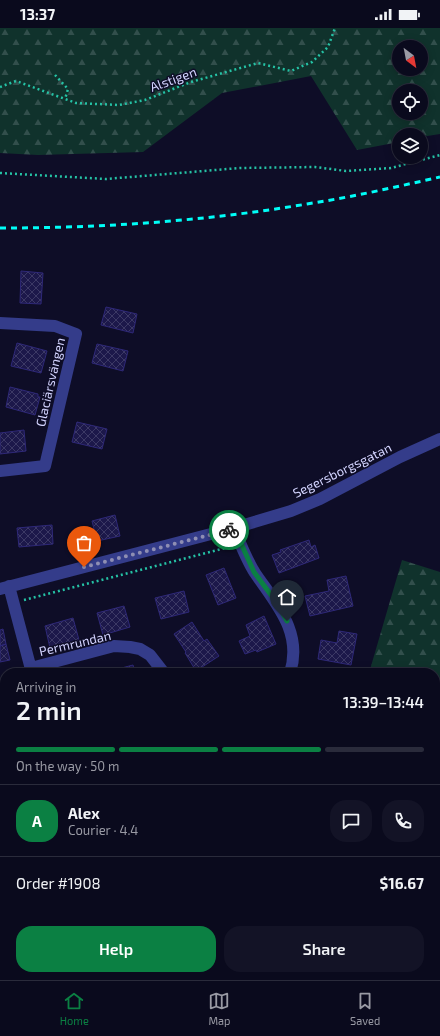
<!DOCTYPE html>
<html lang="en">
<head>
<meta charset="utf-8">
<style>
	:root { --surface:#0a0a1d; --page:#131326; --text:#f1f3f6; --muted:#999aa4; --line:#2a2b3b; --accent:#0b8043 }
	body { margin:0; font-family:"Exo 2",sans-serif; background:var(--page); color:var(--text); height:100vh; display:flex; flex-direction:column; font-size:15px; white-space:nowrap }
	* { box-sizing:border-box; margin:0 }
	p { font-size:13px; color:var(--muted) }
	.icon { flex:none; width:22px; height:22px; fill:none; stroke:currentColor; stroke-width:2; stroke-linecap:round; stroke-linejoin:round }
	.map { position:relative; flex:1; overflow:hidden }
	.panel { position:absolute; left:0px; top:640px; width:440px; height:312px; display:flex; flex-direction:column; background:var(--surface); border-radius:16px 16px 0 0; box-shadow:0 2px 10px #0003,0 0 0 1px var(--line) }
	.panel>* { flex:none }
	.needle { width:26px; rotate:148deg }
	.controls { position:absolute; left:392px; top:12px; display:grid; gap:8px }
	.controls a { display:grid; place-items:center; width:36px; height:36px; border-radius:50%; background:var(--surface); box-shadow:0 2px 10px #0003,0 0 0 1px var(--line); font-size:20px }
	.pin { position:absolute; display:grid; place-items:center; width:34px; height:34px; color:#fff; margin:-41px -17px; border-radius:50% 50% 50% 0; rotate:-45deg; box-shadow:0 0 4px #0007 }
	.pin .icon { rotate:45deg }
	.courier { position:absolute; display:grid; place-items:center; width:40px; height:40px; margin:-20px; border:3px solid #0b8043; border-radius:50%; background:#fff; color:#222; box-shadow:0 1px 5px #0007 }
	.overview em { font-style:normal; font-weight:600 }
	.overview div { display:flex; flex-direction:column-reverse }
	.overview { display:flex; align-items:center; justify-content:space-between; height:68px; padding:0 16px }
	h1 { font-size:26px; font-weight:600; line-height:30px }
	.bar { display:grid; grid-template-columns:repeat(4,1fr); gap:6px 4px; align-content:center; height:48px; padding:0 16px }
	.bar i { height:5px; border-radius:3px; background:var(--line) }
	.bar .on { background:var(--accent) }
	.bar p { grid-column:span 4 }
	.line { display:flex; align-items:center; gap:10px; padding:0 16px; border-top:1px solid var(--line) }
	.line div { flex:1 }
	.round { display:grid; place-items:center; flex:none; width:42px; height:42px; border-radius:16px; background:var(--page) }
	.cta { display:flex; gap:8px; margin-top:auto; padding:8px 16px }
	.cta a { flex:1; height:46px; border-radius:16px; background:var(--accent); color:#fff; font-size:16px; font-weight:600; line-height:46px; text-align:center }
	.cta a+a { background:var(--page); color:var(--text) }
	.status { display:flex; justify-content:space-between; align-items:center; height:28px; padding:0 20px; background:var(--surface); direction:ltr }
	.status svg { height:11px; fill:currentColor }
	.tab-bar { display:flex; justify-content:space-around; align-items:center; height:56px; border-top:1px solid var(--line); background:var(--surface); font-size:11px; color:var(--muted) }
	.tab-bar a { display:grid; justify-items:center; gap:2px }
	.tab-bar .on { color:var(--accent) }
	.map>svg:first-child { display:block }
</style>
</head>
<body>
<div class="status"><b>13:37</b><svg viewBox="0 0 49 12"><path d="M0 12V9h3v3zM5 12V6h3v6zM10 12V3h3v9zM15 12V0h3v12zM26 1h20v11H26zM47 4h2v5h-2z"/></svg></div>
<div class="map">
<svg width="440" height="952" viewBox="0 0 440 952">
	<defs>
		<pattern id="forest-firs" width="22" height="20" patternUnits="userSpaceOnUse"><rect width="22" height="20" fill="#10322c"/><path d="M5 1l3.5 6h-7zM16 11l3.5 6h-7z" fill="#324f4c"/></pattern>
		<pattern id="building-cross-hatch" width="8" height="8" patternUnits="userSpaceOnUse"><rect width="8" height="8" fill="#1c184a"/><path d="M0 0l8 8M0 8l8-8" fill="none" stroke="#3c3965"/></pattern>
	</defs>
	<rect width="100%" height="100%" fill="#0e0d27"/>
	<!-- forest -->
	<path fill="url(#forest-firs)" fill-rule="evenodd" d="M0,0h440v106l-19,3v-2h-22v7l-42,8 -46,-74 -89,17 -79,59 -105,3 -38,-2zM399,19h22v22h-22zM399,63h22v22h-22z
		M402,532l38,12v408h-440v-11l5,-2v8h430v-302h-66z"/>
	<!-- building -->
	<path fill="url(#building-cross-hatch)" stroke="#2e2878" d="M21,243l22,2 -2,31 -21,-1z
		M106,279l31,7 -4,19 -32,-8z
		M17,315l30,8 -6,22 -30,-7z
		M97,316l31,7 -5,20 -31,-8z
		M10,359l28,7v3h2l-5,18 -29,-8z
		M77,394l30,7 -5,20 -30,-7z
		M24,402l2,21 -26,3v-21z
		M115,487l5,21 -23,5 -5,-20z
		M52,497l1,19 -34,3 -2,-19z
		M309,512l2,7 4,-2 4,13 -40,15 -7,-18 9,-3 -1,-2z
		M224,540l12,30 -18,7 -12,-30z
		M346,548l7,30 -43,10 -5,-20 24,-5 -2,-11z
		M184,563l5,21 -28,7 -6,-21z
		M124,578l6,21 -27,8 -6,-22z
		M264,588l12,28 -19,8 -1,-2 -11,4 -6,-13 11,-5 -4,-11z
		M73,590l6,22 -29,8 -5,-22z
		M192,594l12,19 3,-2 12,17 -23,15 -11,-18 1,-1 -12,-18z
		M3,601l3,15 -6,2v-16z
		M339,603l18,3 -6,31 -33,-6 3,-19 16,3z
		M6,616l4,16 -10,2v-16z
		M133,637l2,8h-20l-1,-3z
		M5,695v19l-5,2v-20z
		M5,829v24l-5,-20v-2z
		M5,889v17l-4,-16z
		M1,890l4,16v7l-5,2v-24z"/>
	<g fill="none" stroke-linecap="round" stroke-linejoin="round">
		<!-- path -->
		<path stroke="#25c2a5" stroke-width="2.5" stroke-dasharray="2 3" stroke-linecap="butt" d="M55,47l13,14 -3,10
			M0,59l16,-6 60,22 43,2 26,-5 46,-18 67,-19 33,8 21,-9 16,-15 7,-19
			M0,145l106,6 134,-11 75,-1 31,4 45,-3 49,-13
			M24,572l205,-53
			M0,810l5,-2
			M226,947l2,5"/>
		<!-- minor -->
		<path stroke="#343c8a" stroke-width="12" d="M0,295l55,3 21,8 -31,132 -45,5
			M234,500c6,15 12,31 21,45 21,31 48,59 35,100
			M9,558l23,87
			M0,561l234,-61 57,-17 29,-12 80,-42 40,-18
			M31,640l83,-22 16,1 10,2 10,6 14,18
			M0,869h5"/>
		<!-- rail -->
		<path stroke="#00fef8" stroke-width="3" stroke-dasharray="6 5" stroke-linecap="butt" d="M0,200c103,0 206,-7 307,-24 45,-7 89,-17 133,-27"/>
	</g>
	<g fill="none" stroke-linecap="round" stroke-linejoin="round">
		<!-- done -->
		<path stroke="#8e8eb3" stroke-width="4" stroke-dasharray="0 7.2" d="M84,539l145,-37"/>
		<!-- route -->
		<path stroke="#0b8043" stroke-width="5" d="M229,502l5,-2 20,44 23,31 10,18"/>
	</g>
	<g text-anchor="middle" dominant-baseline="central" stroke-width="3" stroke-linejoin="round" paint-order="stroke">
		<!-- street labels -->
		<g font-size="13" fill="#d3d4ff" stroke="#0e0d27">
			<text transform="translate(173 51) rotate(-20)">Alstigen</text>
			<text transform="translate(50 354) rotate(-77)">Glaciärsvängen</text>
			<text transform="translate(342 442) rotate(-26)">Segersborgsgatan</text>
			<text transform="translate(75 615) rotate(-13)">Permrundan</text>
		</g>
	</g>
</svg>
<div class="controls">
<a><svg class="needle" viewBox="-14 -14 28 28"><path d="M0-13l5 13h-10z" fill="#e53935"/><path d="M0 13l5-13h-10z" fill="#999aa4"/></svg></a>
<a><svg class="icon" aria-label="locate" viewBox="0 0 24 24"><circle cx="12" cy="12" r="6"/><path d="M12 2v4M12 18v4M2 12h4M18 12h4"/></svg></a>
<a><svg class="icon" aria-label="layers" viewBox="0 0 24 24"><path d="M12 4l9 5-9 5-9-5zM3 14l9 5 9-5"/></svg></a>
</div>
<div class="pin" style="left:84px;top:539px;background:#ea580c"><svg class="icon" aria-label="bag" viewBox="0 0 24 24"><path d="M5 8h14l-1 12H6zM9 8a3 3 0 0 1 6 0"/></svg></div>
<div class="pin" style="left:287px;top:593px;background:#1f2937"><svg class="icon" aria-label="home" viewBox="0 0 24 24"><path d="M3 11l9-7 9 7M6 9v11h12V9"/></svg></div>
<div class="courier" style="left:229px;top:502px"><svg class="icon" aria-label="bike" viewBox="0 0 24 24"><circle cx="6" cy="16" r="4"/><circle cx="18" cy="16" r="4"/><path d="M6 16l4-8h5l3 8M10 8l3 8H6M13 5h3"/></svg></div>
<section class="panel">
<div class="overview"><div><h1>2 min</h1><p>Arriving in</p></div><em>13:39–13:44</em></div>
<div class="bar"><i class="on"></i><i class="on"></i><i class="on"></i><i></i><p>On the way · 50 m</p></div>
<div class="line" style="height:72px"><b class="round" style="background:var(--accent);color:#fff">A</b><div><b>Alex</b><p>Courier · 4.4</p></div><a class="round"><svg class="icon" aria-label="chat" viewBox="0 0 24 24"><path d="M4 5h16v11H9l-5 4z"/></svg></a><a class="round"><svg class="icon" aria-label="phone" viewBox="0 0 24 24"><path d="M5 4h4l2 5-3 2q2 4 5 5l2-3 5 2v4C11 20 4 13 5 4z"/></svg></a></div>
<div class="line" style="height:52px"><div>Order #1908</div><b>$16.67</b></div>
<div class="cta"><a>Help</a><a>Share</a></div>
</section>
</div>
<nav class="tab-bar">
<a class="on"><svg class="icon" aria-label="home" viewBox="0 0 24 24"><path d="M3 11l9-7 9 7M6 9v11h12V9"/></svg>Home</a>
<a><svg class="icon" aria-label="map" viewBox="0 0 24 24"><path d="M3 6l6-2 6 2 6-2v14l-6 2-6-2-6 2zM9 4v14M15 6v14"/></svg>Map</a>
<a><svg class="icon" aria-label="saved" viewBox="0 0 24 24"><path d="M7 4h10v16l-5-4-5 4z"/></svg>Saved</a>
</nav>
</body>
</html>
